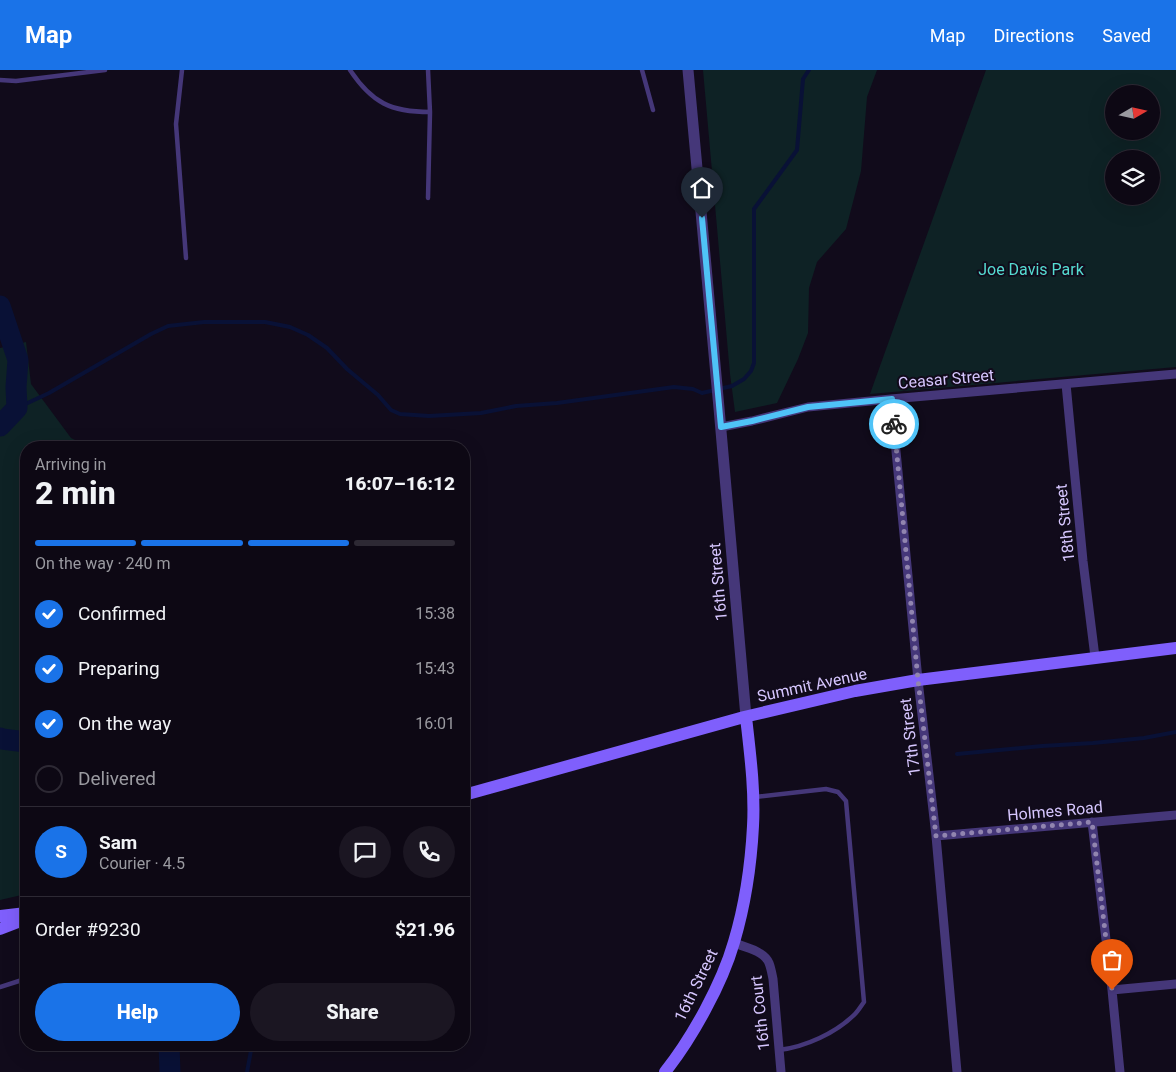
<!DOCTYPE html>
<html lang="en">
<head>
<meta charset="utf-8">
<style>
	:root { --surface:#0d0814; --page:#1b1622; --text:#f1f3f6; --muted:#9a9aa0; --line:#2d2934; --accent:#1a73e8 }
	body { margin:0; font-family:Roboto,sans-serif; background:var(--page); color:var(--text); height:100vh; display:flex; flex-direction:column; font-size:19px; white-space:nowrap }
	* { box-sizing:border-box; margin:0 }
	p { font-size:16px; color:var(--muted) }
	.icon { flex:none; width:28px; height:28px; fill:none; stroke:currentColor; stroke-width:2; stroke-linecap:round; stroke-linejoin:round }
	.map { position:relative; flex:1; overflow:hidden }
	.side { position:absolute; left:20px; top:371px; width:450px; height:610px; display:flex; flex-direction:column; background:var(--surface); border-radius:20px; box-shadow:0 5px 20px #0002,0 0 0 1px var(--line) }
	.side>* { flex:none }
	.needle { width:32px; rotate:81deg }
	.controls { position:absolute; left:1105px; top:15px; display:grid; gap:10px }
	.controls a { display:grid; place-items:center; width:55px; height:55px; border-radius:50%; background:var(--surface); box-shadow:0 5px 20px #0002,0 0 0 1px var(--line); font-size:25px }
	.pin { position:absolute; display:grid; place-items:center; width:42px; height:42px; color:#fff; margin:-51px -21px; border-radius:50% 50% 50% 0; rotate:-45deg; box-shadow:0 0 5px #0007 }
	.pin .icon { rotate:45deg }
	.courier { position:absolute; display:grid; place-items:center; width:50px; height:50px; margin:-25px; border:4px solid #4fc3f7; border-radius:50%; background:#fff; color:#222; box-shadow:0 1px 6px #0007 }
	.summary em { font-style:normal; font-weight:800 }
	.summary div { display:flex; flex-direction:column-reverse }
	.summary { display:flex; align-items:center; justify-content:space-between; height:85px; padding:0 15px }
	h1 { font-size:32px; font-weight:800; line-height:38px }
	.bar { display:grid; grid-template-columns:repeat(4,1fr); gap:8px 5px; align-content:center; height:60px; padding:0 15px }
	.bar i { height:6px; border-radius:4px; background:var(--line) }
	.bar .on { background:var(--accent) }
	.bar p { grid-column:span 4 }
	.line { display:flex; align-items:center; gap:12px; padding:0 15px; border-top:1px solid var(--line) }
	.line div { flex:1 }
	.round { display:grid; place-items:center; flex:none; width:52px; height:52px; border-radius:26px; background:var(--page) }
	ol { padding:0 15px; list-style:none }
	li { display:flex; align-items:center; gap:15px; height:55px }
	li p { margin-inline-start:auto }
	li .icon { padding:5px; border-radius:50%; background:var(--accent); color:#fff; stroke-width:4 }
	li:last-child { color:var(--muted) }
	li i { width:28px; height:28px; border:2px solid var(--line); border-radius:50% }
	.action { display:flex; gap:10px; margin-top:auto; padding:10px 15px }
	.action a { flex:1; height:58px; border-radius:30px; background:var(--accent); color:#fff; font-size:20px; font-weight:800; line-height:58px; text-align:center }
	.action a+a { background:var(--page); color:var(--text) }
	header { display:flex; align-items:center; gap:30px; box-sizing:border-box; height:70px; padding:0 25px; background:var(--accent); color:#fff }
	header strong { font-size:24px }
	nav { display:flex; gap:28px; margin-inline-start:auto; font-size:18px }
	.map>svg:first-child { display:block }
</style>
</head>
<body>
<header>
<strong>Map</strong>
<nav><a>Map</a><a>Directions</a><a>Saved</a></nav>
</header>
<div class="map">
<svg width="1176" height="1002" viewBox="0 0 1176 1002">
	<rect width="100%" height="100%" fill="#110b1b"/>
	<!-- green -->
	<path fill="#0e2225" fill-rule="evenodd" d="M703,0h174l-10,27 -6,74 -15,58 -29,33 -8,26 -1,45 -10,26 -21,44 -42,9 -5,-38z
		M986,0h190v297l-306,27zM1114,24h37v37h-37zM1114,89h37v37h-37z
		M26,272l5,42 40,54 18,9 -63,1v446l-26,6v-552z"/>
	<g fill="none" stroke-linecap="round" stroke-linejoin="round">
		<!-- stream -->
		<path stroke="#091136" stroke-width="4" d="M17,338l32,-15 102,-59 17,-8 36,-4h61l25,5 18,8 19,13 20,21 31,26 13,15 9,4 29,2 52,-3 35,-7 41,-3 117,-16 19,2 9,4 30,-7 12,-7 7,-8 3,-8v-154l43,-59 6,-71 6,-9
			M957,684l85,-8 51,-3 51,-5 32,-6
			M247,1002l5,-27"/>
		<!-- river -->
		<path stroke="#091136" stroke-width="21" d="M0,236l18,54 -2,27 1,21 -17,18
			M0,668l2,1 24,3
			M169,975l1,27"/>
		<!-- service -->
		<path stroke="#453779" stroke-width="4.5" d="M182,0l-6,54 10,134
			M350,0c22,33 41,42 80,42l-2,-42
			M642,0l11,40
			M0,10l16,1 89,-11
			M428,128l2,-86
			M755,727l71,-8 12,3 8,9 18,201c-3,4 -6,9 -9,12 -19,19 -50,33 -76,36
			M0,917l22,-7 4,-2"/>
		<!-- minor -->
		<path stroke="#453779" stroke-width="9" d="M1066,314l17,177 12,96
			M891,329l27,281 18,156 21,236
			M721,357l31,-6 56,-14 83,-8 285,-25
			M1092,752l20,168 8,82
			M936,766l240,-21
			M734,873c11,4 30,8 35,20 2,5 3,11 4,16l8,93
			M1112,920l64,-6"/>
		<!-- tertiary -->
		<path stroke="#453779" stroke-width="11" d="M688,0l31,338 27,309"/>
		<!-- secondary -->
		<path stroke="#7f5ffc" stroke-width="12" d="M464,725l280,-78 111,-26 63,-11 258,-32
			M0,846l26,-3
			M0,859l26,-10
			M665,1002c27,-34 57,-88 69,-130 11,-37 17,-77 19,-116 2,-36 -3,-73 -7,-109"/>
	</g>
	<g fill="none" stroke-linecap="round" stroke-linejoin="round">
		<!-- done -->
		<path stroke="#9185af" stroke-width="5" stroke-dasharray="0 9" d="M894,354l24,256 18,156 156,-14 20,168"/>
		<!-- route -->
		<path stroke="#4fc3f7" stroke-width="6" d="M702,148l19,209 31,-6 56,-14 84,-8 2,25"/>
	</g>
	<g text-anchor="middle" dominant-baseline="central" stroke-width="4" stroke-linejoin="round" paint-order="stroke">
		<!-- park labels -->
		<g font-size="16" fill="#55dbd1" stroke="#110b1b">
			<text x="1031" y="199">Joe Davis Park</text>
		</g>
		<!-- street labels -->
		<g font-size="16" fill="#d6c6fe" stroke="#110b1b">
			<text transform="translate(946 309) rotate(-5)">Ceasar Street</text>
			<text transform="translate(1065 453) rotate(-96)">18th Street</text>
			<text transform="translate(718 512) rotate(-95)">16th Street</text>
			<text transform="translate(812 615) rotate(-12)">Summit Avenue</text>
			<text transform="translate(910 667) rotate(-97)">17th Street</text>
			<text transform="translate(1055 741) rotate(-5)">Holmes Road</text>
			<text transform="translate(696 915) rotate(-64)">16th Street</text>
			<text transform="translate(760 943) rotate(-96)">16th Court</text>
		</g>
	</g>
</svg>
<div class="controls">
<a><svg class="needle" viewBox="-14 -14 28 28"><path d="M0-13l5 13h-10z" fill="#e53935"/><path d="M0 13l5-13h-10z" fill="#9a9aa0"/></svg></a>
<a><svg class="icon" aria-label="layers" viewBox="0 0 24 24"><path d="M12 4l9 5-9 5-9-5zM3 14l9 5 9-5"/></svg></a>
</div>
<div class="pin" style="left:1112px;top:920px;background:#ea580c"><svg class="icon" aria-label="bag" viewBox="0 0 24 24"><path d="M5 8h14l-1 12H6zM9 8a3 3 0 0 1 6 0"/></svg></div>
<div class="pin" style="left:702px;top:148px;background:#1f2937"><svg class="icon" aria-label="home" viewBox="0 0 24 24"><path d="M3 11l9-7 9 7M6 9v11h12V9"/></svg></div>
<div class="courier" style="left:894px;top:354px"><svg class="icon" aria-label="bike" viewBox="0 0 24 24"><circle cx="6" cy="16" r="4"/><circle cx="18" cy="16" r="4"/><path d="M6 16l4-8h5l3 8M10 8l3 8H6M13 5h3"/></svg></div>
<section class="side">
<div class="summary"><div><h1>2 min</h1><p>Arriving in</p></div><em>16:07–16:12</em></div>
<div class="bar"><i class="on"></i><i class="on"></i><i class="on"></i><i></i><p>On the way · 240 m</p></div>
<ol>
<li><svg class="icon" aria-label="check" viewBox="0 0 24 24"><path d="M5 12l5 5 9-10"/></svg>Confirmed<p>15:38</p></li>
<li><svg class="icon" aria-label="check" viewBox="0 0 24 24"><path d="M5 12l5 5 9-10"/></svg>Preparing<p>15:43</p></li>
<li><svg class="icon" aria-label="check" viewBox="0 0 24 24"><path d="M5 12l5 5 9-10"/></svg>On the way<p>16:01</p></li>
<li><i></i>Delivered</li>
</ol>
<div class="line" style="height:90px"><b class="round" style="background:var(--accent);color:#fff">S</b><div><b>Sam</b><p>Courier · 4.5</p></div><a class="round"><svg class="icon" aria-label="chat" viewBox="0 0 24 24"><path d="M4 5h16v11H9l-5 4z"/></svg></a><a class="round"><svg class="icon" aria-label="phone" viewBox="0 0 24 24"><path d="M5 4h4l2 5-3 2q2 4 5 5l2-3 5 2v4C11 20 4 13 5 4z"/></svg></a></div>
<div class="line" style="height:65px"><div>Order #9230</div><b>$21.96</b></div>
<div class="action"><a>Help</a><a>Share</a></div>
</section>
</div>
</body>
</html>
